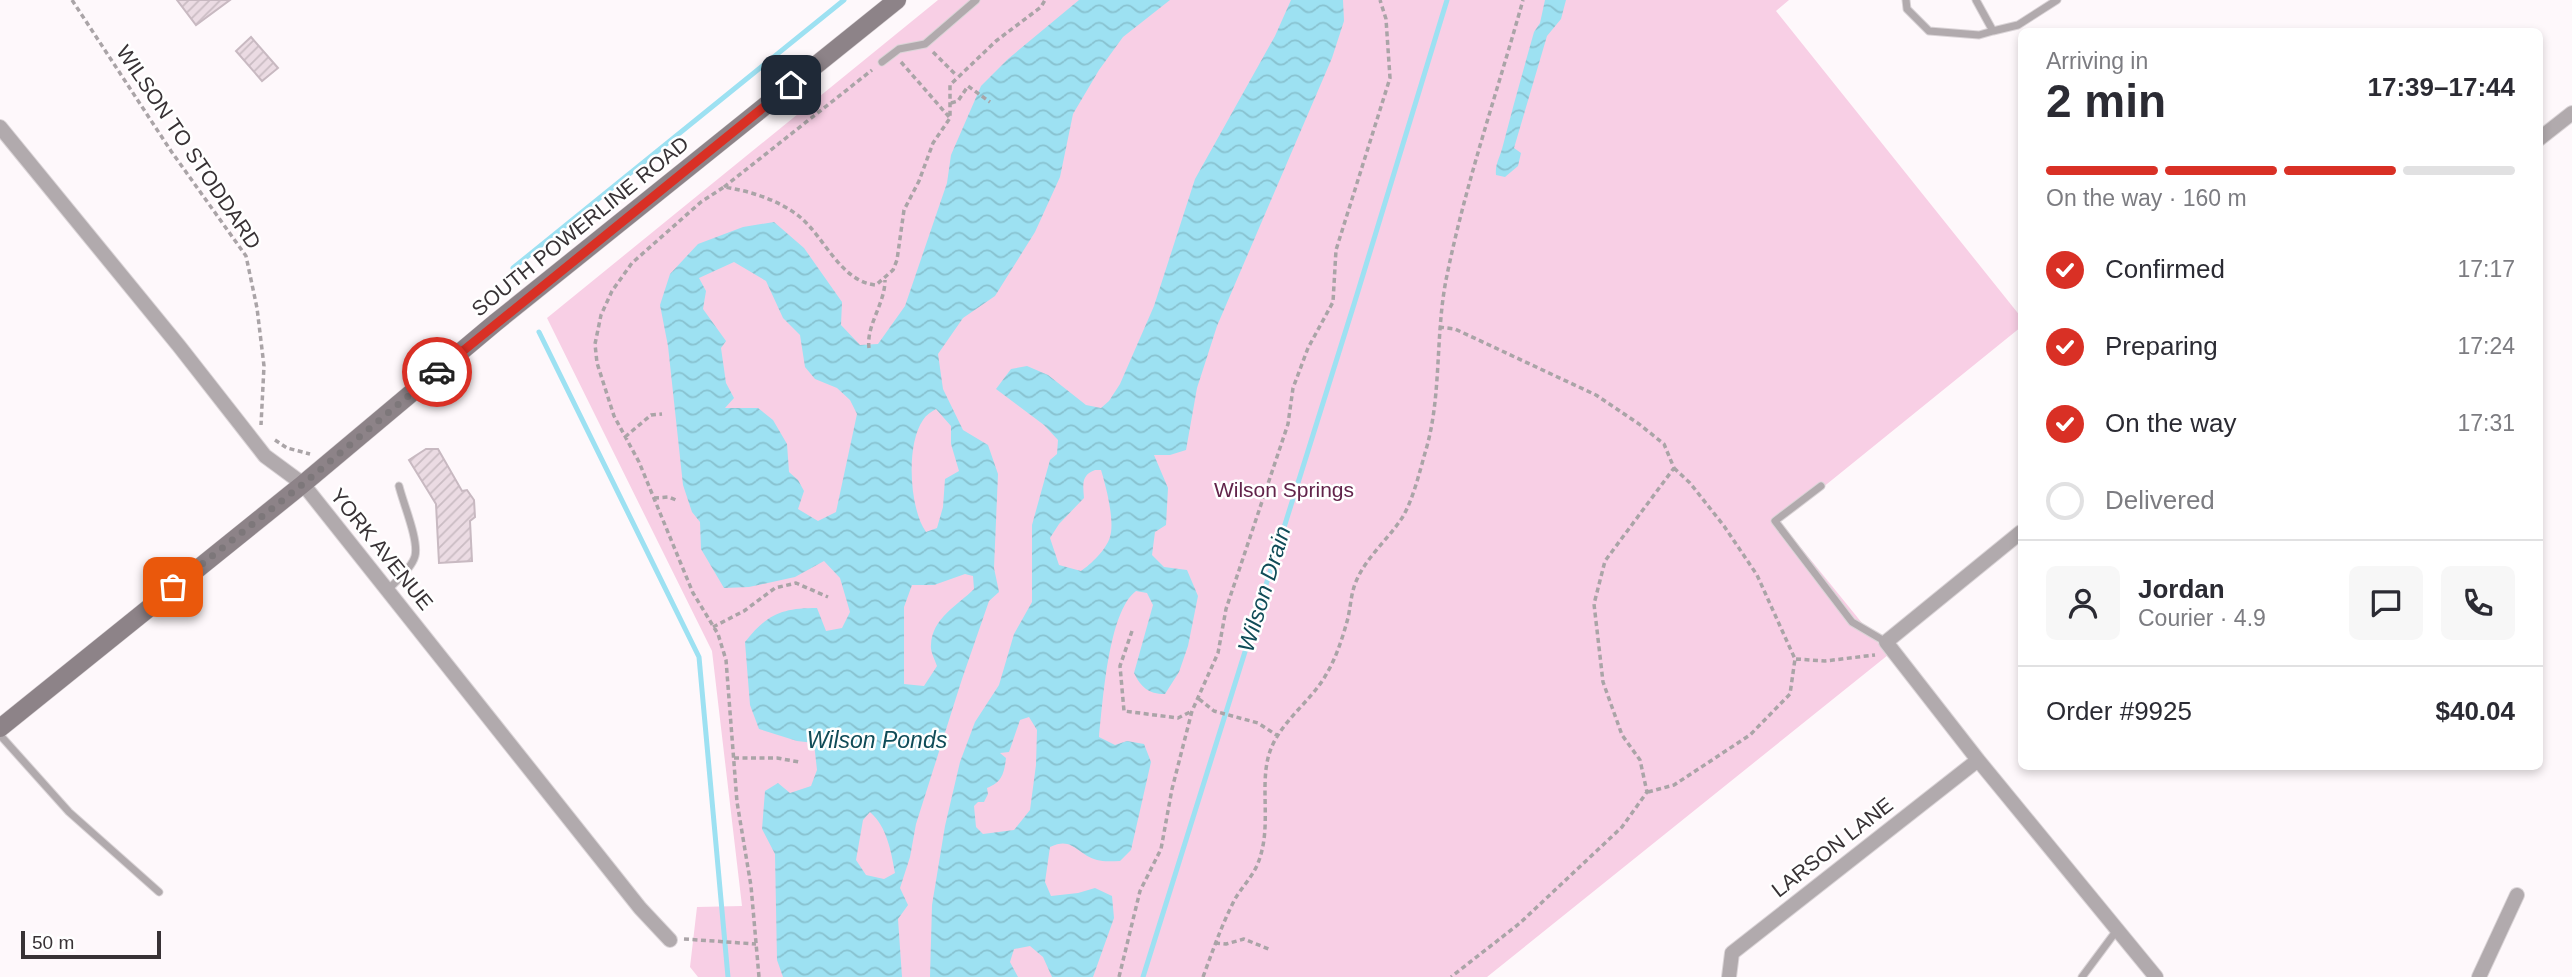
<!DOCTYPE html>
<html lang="en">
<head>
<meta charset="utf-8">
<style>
	:root { --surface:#fff; --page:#f7f7f7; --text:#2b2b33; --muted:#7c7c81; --line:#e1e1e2; --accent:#d93025 }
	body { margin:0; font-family:Helvetica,sans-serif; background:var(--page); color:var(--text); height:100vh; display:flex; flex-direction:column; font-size:26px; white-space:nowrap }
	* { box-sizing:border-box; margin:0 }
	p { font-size:23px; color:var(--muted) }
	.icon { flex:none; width:38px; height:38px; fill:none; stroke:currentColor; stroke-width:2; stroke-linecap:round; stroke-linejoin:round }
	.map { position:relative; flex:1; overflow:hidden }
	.panel { position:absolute; left:2018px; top:28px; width:525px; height:742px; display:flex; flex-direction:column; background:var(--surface); border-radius:10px; box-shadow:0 4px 10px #0003 }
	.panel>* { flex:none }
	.scale { position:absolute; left:21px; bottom:18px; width:140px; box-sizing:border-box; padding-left:7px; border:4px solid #383235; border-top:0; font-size:19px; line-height:24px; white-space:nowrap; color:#383235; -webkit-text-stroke:5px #fff; paint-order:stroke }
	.pin { position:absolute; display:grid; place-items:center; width:60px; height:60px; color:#fff; margin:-30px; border-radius:14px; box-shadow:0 4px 10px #0006 }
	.courier { position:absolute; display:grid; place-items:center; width:70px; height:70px; margin:-35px; border:5px solid #d93025; border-radius:50%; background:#fff; color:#222; box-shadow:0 2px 9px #0007 }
	.overview em { font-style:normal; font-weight:800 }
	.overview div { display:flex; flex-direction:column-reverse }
	.overview { display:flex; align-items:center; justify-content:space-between; height:119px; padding:0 28px }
	h1 { font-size:46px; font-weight:800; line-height:52px }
	.bar { display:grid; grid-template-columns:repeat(4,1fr); gap:10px 7px; align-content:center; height:84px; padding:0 28px }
	.bar i { height:9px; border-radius:5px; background:var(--line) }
	.bar .selected { background:var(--accent) }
	.bar p { grid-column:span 4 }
	.line { display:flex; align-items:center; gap:18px; padding:0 28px; border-top:2px solid var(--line) }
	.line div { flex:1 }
	.round { display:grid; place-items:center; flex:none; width:74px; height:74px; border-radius:10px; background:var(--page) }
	ol { padding:0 28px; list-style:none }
	li { display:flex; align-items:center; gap:21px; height:77px }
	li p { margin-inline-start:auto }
	li .icon { padding:7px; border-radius:50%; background:var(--accent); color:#fff; stroke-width:4 }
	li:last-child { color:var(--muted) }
	li i { width:38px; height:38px; border:4px solid var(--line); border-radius:50% }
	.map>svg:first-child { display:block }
</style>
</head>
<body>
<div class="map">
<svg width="2572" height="977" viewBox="0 0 2572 977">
	<defs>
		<pattern id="water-waves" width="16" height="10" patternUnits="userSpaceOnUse" patternTransform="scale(1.75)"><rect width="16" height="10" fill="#9de1f2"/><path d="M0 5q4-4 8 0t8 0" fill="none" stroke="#88c2d0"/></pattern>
		<pattern id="building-hatch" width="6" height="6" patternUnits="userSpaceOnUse" patternTransform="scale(1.75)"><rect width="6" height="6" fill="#ebdbe3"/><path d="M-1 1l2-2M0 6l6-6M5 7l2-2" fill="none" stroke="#cabcc3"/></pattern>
	</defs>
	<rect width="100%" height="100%" fill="#fef8fb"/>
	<!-- park -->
	<path fill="#f8cfe5" d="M938,0h851l-13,11 245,306v10l-241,195 108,133 -401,322h-789l-8,-10 7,-60 45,-1 -30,-255 -165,-333z"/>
	<!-- water -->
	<path fill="url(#water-waves)" fill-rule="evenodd" d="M1079,0h91l-47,37 -24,33 -26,44 -13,63 -25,55 -40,64 -32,22 -25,36 5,35 20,41 25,15 10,29 -4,94 5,24 -10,9 -27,78 -46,145 -6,33 -10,31 8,17 -10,14 4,58h-119l-6,-17 -2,-106 -13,-25 3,-38 13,-8 12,10 21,-7 6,-16 -3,-27 -17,-2 -38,-12 -9,-24 -5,-63c22,-28 37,-34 72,-34l9,23 16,-3 8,-16 -10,-34 -16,-17 -29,16 -46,10 -25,1 -23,-39 -1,-27 -8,-10 -9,-27 -15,-139 -8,-41 10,-31 28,-30 45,-17 31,-5 30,26 38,54 -1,23 19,20 18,-1 27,-38 42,-123 4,-28 30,-69 27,-27zM734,262l32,19 17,37 17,17 5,32 10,12 22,9 13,12 7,14 -21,98 -18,9 -20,-12 6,-18 -6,-11 -9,-8 -2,-28 -14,-24 -15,-12h-33l9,-10 -8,-15 -5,-35 5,-7 -23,-32 3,-18 -7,-13zM936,409l15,17v18l8,27 -14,8 -2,28 -6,21 -11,4c-17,-24 -20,-88 -3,-112 3,-5 8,-8 13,-11zM965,574l8,2 1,13c-16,16 -42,29 -43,56 -1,6 4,15 6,21l-13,20 -20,-2v-77l8,-22h22zM870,812c17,15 21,39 25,61l-11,6 -18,-4 -10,-15 7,-40z
		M1291,0h52l1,21 -12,37 -115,268 -20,62 -11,62 -16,5h-16l14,33 -2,37 -11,7 -3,23 12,12 23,3 11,26 -10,50 -9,26 -14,22c-17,0 -24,-7 -31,-21l19,-68 -6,-12 -11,-2c-28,21 -33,111 -37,146l16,8 12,-4 17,3 7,18 -20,88 -11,11c-7,0 -16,1 -23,-1 -21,-6 -24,-24 -47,-13l-5,35 6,14 27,-3 17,-5 17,8 2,22 -21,59h-41l-9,-20 -13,-11 -16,3 -4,13 8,15h-88l2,-72 13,-79 15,-64 15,-40 24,-37 15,-51 18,-32v-77l18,-65 7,-6 1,-14 -14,-15 -48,-36 15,-20 16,-3 21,9 38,30 15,3 8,-7 11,-17 34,-78 41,-127 80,-143zM1095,470h6c5,16 14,51 9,67 -4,13 -19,27 -29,34l-22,-6 -9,-27 9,-14 25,-26c-1,-13 -3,-23 11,-28zM1029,717l8,13 -1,35 -6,45 -16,20 -31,4 -7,-7 -2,-21 4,-4h6l4,-8 -1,-6c15,-6 17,-14 19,-30l-6,-5 9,-1 11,-32z
		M1545,0h21l-5,19 -14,17 -33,112 7,5 -3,13 -13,11 -9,-2c-1,-10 3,-16 6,-26 10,-39 21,-78 32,-117l6,-9z"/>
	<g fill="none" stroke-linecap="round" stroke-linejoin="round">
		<!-- stream -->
		<path stroke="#9de1f2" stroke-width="5" d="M513,268l331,-268
			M539,332l160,325 29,320
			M1143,977l212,-676 92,-301"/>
	</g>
	<!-- building -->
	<path fill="url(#building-hatch)" stroke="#c8b9c1" stroke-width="2" d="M177,0h53l-34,25z
		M251,37l27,31 -16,13 -26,-30z
		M426,449h12l24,42 5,-1 7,10 1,17 -5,4 2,40 -33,2 -3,-59 -27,-44z"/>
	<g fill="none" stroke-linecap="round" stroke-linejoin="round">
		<defs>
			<path id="lane" d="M1906,0l1,9 22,22 50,4 14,-4 -17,-31
				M1993,31l25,-6 39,-25
				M882,62l17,-13 26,-5 51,-44
				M1821,486l-46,35 77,101 34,20
				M388,590c8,-9 24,-22 27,-34 4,-16 -12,-53 -16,-70
				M0,735l69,77 90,80
				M2082,977l35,-47"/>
			<path id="street" d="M0,127l179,219 86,110 38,28 337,424 30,32
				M2539,139l33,-26
				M2021,532l-135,110 92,118 178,217
				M1729,977l3,-24 246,-193
				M2479,977l38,-82"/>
			<path id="secondary" d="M0,728l303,-244 192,-161 402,-323"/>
		</defs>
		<!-- lane casing -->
		<use href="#lane" stroke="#dad4d7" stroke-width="9"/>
		<!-- street casing -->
		<use href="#street" stroke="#dad4d7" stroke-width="16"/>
		<!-- secondary casing -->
		<use href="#secondary" stroke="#dad4d7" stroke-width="19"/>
		<!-- path -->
		<path stroke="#aaa4a7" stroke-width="3.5" stroke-dasharray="5 3.5" stroke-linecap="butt" d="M72,0l99,151 75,105 11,52 7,58 -3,59
			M933,52l24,24
			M901,62l49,56
			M951,103l7,-2 10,-15 22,16
			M724,187l148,-117
			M1439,327l16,2 141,66 43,29 25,20 10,24 -69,93 -11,43 9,78 19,53 18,25 7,32 -25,35 -102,96 -69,54
			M869,348c-3,-23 16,-44 16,-68
			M625,437l26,-22 11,-1
			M275,440l12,8 23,6
			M654,498l15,-1 7,3
			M713,627l31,-16 31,-23 21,-5 32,14
			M1132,631l-12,35 4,45 54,7 14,-7
			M1796,659l29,2 50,-6
			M1199,699l15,12 44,12 20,13
			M734,758h43l22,4
			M1648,792l26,-7 76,-50 40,-41 5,-35 -38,-84 -33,-49 -34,-43 -16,-15
			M684,939l72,5
			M1215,943l11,1 18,-5 27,11
			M759,977l-8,-91 -14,-84 -11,-142 -8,-26 -25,-41 -54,-131 -25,-46 -17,-53 -2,-19 6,-29 11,-24 20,-28 69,-61 23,-15c26,4 55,13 76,30 25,21 41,65 76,68l17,-15 4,-10 7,-50 15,-29 14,-38 17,-25v-33l46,-44 45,-34 4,-7
			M1119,977l21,-86 21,-42 11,-60 20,-78 26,-58 8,-44 62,-185 5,-36 15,-40 25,-46 3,-52 54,-172 -4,-59 -6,-19
			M1203,977c10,-27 19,-53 32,-78 7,-12 18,-23 23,-36 16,-40 -2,-84 15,-119 13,-27 40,-45 54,-71 10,-17 16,-37 21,-55 3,-14 3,-27 10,-41 11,-22 30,-38 44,-59 11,-18 17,-44 23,-65 17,-55 10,-116 21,-173 19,-95 51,-187 77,-280"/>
		<!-- lane -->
		<use href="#lane" stroke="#b1aaad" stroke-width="7"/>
		<!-- street -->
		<use href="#street" stroke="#b1aaad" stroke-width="14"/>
		<!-- secondary -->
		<use href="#secondary" stroke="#8d8388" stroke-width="18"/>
	</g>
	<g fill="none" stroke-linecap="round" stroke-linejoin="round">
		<!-- done -->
		<path stroke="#7d777a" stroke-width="7" stroke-dasharray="0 12.6" d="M173,587l130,-103 134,-112"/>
		<!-- route -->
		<path stroke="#d93025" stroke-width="9" d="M437,372l354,-287"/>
	</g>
	<g text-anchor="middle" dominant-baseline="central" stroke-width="5" stroke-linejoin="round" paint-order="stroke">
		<!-- street labels -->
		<g font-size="21" fill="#383235" stroke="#fff">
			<text transform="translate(189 147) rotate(56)">WILSON TO STODDARD</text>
			<text transform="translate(580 226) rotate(-39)">SOUTH POWERLINE ROAD</text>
			<text transform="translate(382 549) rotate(51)">YORK AVENUE</text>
			<text transform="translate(1832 847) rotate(-38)">LARSON LANE</text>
		</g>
		<!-- park labels -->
		<g font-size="21" fill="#61234a" stroke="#fff">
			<text x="1284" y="489">Wilson Springs</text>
		</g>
		<!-- water labels -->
		<g font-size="23" font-style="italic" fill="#104c58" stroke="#fff">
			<text transform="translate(1264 589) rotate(-73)">Wilson Drain</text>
			<text x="877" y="740">Wilson Ponds</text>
		</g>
	</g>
</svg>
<div class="scale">50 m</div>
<div class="pin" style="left:173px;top:587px;background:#ea580c"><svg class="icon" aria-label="bag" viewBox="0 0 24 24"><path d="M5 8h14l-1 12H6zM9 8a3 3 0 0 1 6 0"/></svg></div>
<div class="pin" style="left:791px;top:85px;background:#1f2937"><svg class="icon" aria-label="home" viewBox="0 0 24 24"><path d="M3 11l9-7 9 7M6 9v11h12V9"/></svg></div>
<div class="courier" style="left:437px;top:372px"><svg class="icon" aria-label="car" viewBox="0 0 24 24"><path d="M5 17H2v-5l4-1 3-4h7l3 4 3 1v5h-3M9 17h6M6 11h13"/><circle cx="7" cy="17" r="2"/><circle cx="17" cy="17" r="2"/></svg></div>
<section class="panel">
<div class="overview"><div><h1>2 min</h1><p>Arriving in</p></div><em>17:39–17:44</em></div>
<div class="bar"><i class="selected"></i><i class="selected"></i><i class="selected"></i><i></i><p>On the way · 160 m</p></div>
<ol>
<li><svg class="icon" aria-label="check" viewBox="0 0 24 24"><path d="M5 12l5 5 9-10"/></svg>Confirmed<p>17:17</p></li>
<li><svg class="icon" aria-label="check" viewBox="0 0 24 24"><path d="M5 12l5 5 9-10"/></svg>Preparing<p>17:24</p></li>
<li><svg class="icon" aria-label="check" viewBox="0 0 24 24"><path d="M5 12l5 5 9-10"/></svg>On the way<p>17:31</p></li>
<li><i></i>Delivered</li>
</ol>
<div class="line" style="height:126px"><a class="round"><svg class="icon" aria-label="person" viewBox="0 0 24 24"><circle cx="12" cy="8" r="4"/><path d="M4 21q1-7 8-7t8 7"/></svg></a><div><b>Jordan</b><p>Courier · 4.9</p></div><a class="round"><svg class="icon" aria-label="chat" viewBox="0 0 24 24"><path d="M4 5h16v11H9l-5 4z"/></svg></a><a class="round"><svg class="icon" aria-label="phone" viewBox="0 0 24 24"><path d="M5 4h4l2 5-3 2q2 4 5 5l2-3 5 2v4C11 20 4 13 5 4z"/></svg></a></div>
<div class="line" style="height:91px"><div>Order #9925</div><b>$40.04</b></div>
</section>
</div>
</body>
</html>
